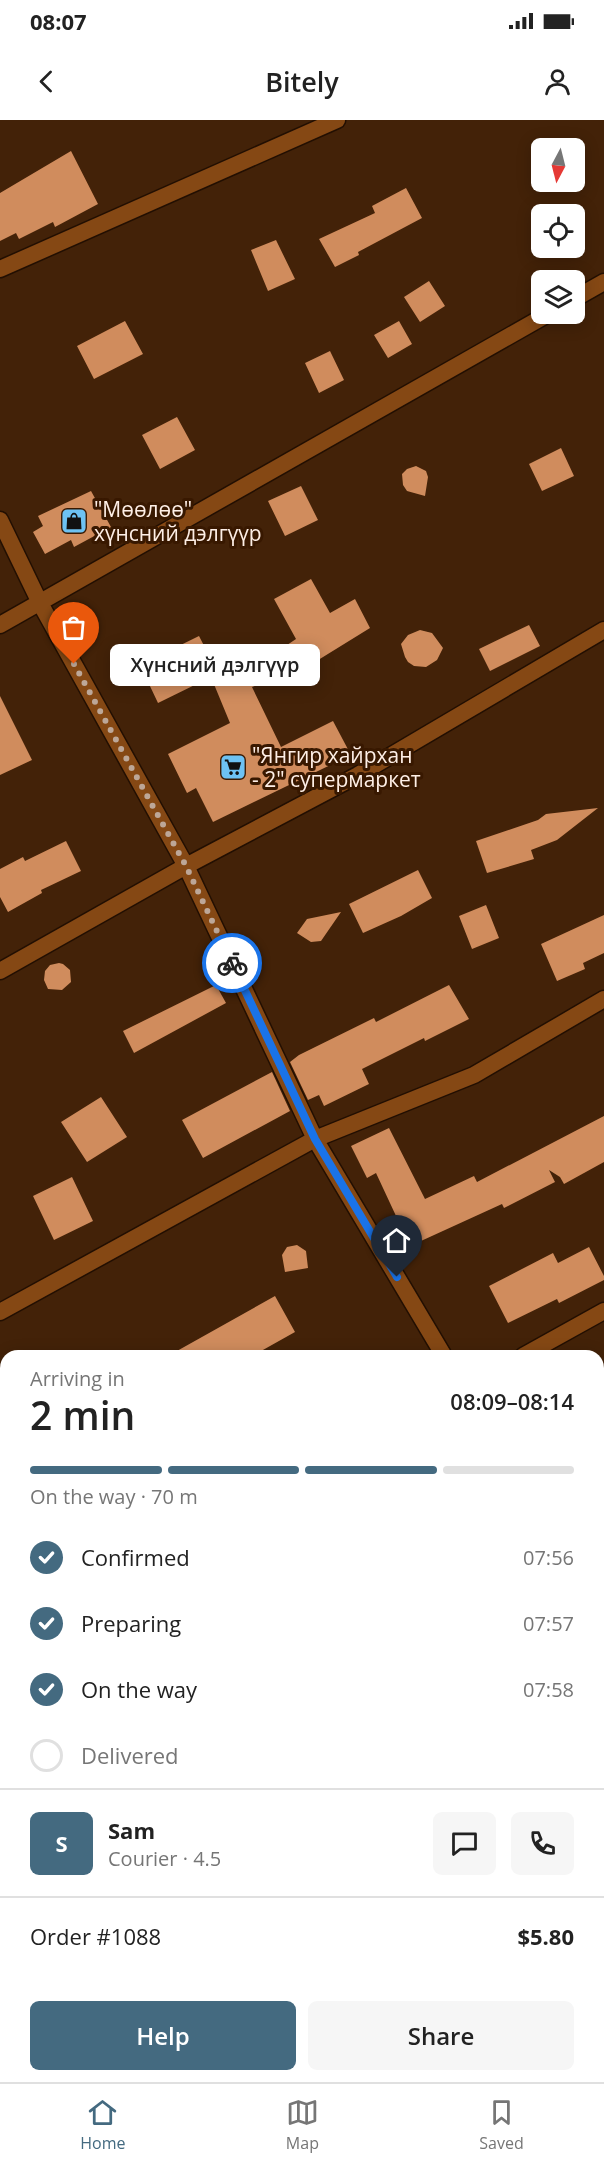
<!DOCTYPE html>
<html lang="en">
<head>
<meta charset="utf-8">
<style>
	:root { --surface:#fff; --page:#f6f6f6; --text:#222; --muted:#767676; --line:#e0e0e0; --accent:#446a80 }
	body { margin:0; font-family:"Open Sans",sans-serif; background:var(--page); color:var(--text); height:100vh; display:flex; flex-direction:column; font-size:22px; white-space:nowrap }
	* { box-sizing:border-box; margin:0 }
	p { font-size:20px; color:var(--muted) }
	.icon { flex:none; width:33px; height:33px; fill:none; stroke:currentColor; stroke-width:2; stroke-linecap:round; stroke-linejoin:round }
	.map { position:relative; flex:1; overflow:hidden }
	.side { position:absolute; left:0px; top:1230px; width:604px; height:732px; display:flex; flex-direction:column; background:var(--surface); border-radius:18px 18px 0 0; box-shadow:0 3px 15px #0003 }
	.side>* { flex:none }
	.needle { width:39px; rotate:187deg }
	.buttons { position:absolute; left:531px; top:18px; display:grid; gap:12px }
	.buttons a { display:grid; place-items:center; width:54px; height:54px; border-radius:9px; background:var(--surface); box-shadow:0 3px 15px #0003; font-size:30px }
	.pin { position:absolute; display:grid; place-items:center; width:51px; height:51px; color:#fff; margin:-62px -26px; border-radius:50% 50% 50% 0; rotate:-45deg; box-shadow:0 0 6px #0007 }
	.pin .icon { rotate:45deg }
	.courier { position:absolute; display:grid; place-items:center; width:60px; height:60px; margin:-30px; border:4px solid #1a73e8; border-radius:50%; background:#fff; color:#222; box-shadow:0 2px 8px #0007 }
	.bubble { position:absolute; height:42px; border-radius:9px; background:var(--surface); box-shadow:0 3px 15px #0003; font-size:20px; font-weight:600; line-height:42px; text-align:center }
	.overview em { font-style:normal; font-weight:600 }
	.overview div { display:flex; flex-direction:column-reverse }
	.overview { display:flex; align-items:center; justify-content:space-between; height:102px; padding:0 30px }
	h1 { font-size:39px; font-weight:600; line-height:45px }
	.bar { display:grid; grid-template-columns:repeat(4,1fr); gap:9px 6px; align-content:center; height:72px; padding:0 30px }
	.bar i { height:8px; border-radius:4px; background:var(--line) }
	.bar .current { background:var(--accent) }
	.bar p { grid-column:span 4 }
	.line { display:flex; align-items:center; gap:15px; padding:0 30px; border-top:2px solid var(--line) }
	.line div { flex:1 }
	.round { display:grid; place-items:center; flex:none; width:63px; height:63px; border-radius:9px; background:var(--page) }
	ol { padding:0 30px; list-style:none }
	li { display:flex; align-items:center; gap:18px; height:66px }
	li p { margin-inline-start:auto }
	li .icon { padding:6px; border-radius:50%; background:var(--accent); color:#fff; stroke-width:4 }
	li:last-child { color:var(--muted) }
	li i { width:33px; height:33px; border:3px solid var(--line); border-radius:50% }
	.primary-button { display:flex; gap:12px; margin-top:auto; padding:12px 30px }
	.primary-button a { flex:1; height:69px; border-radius:9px; background:var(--accent); color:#fff; font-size:24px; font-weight:600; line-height:69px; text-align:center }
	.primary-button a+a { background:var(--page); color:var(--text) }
	.status { display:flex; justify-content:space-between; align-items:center; height:42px; padding:0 30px; background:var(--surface); direction:ltr }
	.status svg { height:16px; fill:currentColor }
	header { display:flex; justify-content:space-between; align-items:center; height:78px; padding:0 30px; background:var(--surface); font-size:27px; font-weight:600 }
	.menu { display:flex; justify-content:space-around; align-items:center; height:84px; border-top:2px solid var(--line); background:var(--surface); font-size:16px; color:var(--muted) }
	.menu a { display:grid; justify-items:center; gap:3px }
	.menu .current { color:var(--accent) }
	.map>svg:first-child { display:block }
</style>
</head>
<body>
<div class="status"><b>08:07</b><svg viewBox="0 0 49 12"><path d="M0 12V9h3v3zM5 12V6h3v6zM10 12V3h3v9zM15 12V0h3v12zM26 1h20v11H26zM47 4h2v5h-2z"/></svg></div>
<header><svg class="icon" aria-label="back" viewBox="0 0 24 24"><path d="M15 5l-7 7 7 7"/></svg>Bitely<svg class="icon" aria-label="person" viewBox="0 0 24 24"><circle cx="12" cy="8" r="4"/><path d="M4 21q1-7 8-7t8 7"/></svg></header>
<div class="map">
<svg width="604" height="1962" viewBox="0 0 604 1962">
	<rect width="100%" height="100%" fill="#432208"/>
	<!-- building -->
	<path fill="#d08c5d" d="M71,31l27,53 -43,23 -2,-5 -34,17 -3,-6 -16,8v-48z
		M406,68l16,30 -64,34 1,3 -24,12 -16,-28 56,-26 -3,-7z
		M276,120l19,39 -27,12 -17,-41z
		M429,161l16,25 -25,16 -16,-25z
		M125,201l18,33 -49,25 -17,-33z
		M399,201l13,23 -24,14 -14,-23z
		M330,231l14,29 -25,13 -14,-30z
		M177,297l18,33 -35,19 -18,-34z
		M561,328l13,28 -32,15 -13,-27z
		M416,346l10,5 2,6 -3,19 -18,-5 -4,-6 -1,-11 5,-5z
		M301,366l17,34 -33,16 -17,-35z
		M91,371l20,36 -37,20 -3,-7 -26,14 -12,-22 10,-6 -5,-10z
		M311,459l19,34 25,-14 15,29 -68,42 -15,-25 9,-6 -22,-40z
		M529,505l11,21 -50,25 -11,-22z
		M420,510l12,3 11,15 -6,12 -11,7 -12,-1 -6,-4 -3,-5 -4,-13 7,-9z
		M199,516l19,37 29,-12 10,24 -5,2 29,60 52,-26 18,34 -138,67 -17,-34 -9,5 -19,-39 62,-31 -19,-46 -53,26 -18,-38z
		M0,576l32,64 -32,15z
		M598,688l-41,32 -26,10 3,9 -47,14 -11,-32 62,-21 8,-6z
		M66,721l15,30 -40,19 1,3 -34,19 -8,-15v-28l23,-12 2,4z
		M418,750l14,28 -31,18 -38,17 -14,-29z
		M486,785l13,33 -27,11 -13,-33z
		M341,792l-20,29 -10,1 -14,-9 10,-14z
		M604,795v38l-21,10 2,6 -28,12 -16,-37z
		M59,843l4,1 7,6 1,12 -9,8 -14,-1 -4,-9 1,-9 5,-6z
		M216,865l10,18 -92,50 -11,-22z
		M449,865l20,34 -44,22 -1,-3 -62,31 7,15 -45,22 -5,-11 -11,5 -18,-38 9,-7 75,-37 2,4z
		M272,952l18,39 -87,47 -21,-38z
		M101,977l26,40 -40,25 -26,-40z
		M604,996v46l-40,22 -4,-7 -11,-7 6,12 -51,26 -2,-4 -92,42 -34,-73 -9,5 -16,-32 38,-18 36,71 49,-23 3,6z
		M72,1057l21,44 -39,19 -21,-44z
		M297,1125l9,6 2,17 -23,4 -3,-17 5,-8z
		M589,1127l15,29v4l-45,23 -2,-4 -49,24 -19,-37 64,-33 5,10z
		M275,1176l20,36 -43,24h-84z"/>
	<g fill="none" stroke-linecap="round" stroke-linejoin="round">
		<defs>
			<path id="minor" d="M0,149l337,-149
				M574,179l30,-17
				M0,400l40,83 146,263 129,273 129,217
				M0,505l548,-311
				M0,851l186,-105 172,-91 246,-145
				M0,1192l315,-173 159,-64 130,-76
				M523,1236l81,-45
				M598,1533l6,10
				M0,1535l6,-3
				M598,1887l6,-4
				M0,1894l6,-4
				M471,1962l10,-6"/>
		</defs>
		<!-- minor casing -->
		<use href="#minor" stroke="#220f02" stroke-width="19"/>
		<!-- minor -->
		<use href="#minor" stroke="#854814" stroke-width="16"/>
	</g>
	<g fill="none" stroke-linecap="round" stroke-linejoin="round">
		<!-- done -->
		<path stroke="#bda798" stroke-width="6" stroke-dasharray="0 10.8" d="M74,544l112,202 46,97"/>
		<!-- route -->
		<path stroke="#1a73e8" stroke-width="8" d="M232,843l83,176 82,138"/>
	</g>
	<!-- icons -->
	<defs>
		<symbol id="shop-square" viewBox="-11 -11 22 22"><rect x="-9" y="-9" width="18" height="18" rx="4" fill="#6dc2f3" stroke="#381800"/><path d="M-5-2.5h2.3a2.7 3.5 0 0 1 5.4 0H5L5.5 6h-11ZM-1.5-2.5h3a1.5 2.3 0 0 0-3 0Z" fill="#111"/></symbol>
		<symbol id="supermarket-square" viewBox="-11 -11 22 22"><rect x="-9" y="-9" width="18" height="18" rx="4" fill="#6dc2f3" stroke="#381800"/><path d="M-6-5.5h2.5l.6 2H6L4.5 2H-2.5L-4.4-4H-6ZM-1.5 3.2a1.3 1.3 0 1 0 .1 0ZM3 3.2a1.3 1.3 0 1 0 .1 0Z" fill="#111"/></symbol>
	</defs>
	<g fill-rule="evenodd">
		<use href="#shop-square" x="59" y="386" width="30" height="30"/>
		<use href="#supermarket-square" x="218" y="632" width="30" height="30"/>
	</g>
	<g text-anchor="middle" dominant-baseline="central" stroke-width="6" stroke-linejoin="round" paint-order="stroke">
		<!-- poi labels -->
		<g font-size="21" fill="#feefe6" stroke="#381800" text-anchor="start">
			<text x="94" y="389">"Мөөлөө"<tspan x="94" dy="24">хүнсний дэлгүүр</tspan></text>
			<text x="252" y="635">"Янгир хайрхан<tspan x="252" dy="24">- 2" супермаркет</tspan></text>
		</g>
	</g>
</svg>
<div class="buttons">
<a><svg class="needle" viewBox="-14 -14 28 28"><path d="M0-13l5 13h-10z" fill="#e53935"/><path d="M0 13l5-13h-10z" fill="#767676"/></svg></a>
<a><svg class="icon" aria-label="locate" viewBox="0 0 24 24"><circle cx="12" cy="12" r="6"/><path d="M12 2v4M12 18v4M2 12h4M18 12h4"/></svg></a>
<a><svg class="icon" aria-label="layers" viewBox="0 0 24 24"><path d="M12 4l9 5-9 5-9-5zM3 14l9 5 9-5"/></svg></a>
</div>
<div class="pin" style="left:74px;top:544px;background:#ea580c"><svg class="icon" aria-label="bag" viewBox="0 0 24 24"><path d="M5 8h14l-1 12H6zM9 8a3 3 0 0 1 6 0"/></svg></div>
<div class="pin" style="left:397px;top:1157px;background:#1f2937"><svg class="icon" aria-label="home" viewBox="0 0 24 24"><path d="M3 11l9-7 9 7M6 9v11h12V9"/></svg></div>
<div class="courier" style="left:232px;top:843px"><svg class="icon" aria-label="bike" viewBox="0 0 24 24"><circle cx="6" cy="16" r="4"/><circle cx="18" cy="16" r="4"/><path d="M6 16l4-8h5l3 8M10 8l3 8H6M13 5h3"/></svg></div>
<div class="bubble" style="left:110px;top:524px;width:210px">Хүнсний дэлгүүр</div>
<section class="side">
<div class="overview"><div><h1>2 min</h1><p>Arriving in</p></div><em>08:09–08:14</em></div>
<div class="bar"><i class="current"></i><i class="current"></i><i class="current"></i><i></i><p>On the way · 70 m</p></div>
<ol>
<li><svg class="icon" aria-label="check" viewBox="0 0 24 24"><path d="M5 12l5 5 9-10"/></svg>Confirmed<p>07:56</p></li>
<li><svg class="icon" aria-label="check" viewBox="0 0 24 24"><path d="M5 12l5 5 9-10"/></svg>Preparing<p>07:57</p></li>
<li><svg class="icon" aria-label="check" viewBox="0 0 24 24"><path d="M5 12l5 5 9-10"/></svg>On the way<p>07:58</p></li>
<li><i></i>Delivered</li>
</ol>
<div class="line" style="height:108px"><b class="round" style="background:var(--accent);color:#fff">S</b><div><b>Sam</b><p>Courier · 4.5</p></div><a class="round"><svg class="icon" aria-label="chat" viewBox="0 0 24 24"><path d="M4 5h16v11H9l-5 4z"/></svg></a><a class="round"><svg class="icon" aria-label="phone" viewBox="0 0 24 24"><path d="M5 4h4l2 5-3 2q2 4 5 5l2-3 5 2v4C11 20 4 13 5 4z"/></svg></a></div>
<div class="line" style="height:78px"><div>Order #1088</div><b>$5.80</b></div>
<div class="primary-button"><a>Help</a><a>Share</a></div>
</section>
</div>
<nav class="menu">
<a class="current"><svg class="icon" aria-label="home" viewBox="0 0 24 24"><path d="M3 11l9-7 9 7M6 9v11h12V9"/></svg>Home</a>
<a><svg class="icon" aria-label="map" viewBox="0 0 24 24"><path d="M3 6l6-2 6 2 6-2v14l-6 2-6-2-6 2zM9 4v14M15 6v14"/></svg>Map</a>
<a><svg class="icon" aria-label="saved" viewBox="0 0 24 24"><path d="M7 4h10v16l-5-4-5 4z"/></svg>Saved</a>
</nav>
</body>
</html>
